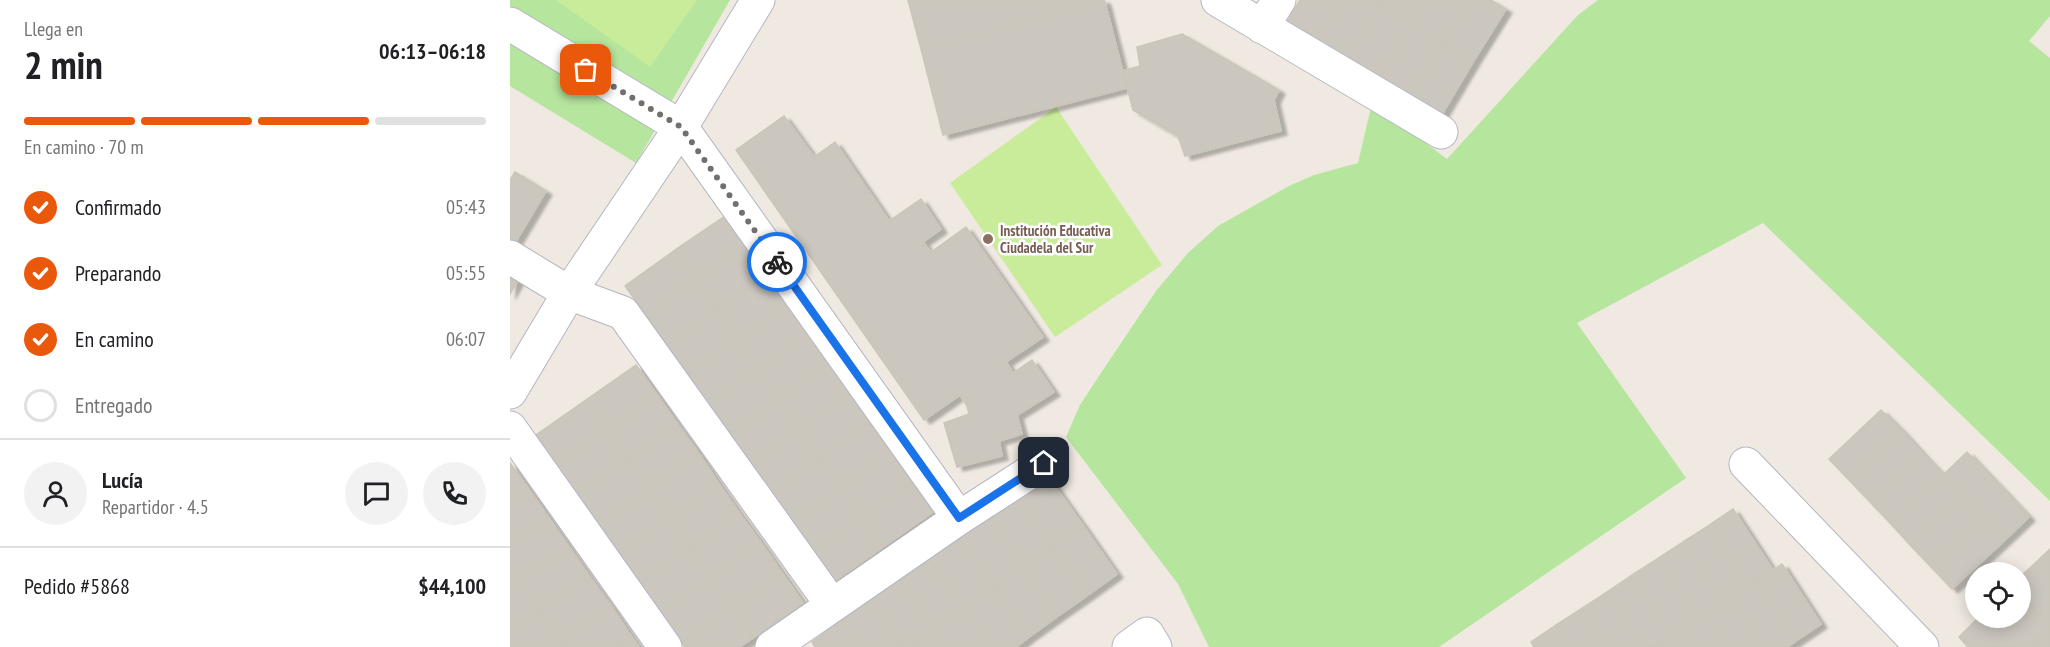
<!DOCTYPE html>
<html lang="es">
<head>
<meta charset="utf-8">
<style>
	:root { --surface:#fff; --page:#f2f2f2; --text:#202124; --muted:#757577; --line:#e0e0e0; --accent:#ea580c }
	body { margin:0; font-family:"PT Sans Narrow",sans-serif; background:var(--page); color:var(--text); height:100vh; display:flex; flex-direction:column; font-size:22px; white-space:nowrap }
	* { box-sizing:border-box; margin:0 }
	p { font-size:20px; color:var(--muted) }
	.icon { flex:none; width:33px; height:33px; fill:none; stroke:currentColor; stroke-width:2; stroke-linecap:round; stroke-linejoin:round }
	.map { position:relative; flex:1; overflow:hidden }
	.drawer { display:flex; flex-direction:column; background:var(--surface); width:510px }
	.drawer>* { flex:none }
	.buttons { position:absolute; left:1455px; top:562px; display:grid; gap:12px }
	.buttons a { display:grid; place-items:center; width:66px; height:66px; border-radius:50%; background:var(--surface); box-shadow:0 3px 15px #0003; font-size:30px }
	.pin { position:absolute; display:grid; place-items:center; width:51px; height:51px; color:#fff; margin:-26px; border-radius:12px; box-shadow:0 3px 9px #0006 }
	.courier { position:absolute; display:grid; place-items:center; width:60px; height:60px; margin:-30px; border:4px solid #1a73e8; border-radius:50%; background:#fff; color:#222; box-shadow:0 2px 8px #0007 }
	.overview em { font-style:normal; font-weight:700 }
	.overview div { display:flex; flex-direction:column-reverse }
	.overview { display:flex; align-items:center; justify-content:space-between; height:102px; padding:0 24px }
	h1 { font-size:39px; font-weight:700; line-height:45px }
	.bar { display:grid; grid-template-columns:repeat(4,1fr); gap:9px 6px; align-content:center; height:72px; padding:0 24px }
	.bar i { height:8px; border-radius:4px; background:var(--line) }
	.bar .on { background:var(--accent) }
	.bar p { grid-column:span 4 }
	.line { display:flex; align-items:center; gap:15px; padding:0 24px; border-top:2px solid var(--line) }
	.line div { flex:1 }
	.round { display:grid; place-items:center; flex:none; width:63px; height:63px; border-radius:32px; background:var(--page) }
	ol { padding:0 24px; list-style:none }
	li { display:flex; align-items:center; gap:18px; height:66px }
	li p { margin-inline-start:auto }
	li .icon { padding:6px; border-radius:50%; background:var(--accent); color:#fff; stroke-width:4 }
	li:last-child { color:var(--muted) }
	li i { width:33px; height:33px; border:3px solid var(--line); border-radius:50% }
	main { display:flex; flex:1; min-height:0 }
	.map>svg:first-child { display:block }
</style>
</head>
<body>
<main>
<section class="drawer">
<div class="overview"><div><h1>2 min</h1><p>Llega en</p></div><em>06:13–06:18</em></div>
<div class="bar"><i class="on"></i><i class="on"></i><i class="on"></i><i></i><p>En camino · 70 m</p></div>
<ol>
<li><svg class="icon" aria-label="check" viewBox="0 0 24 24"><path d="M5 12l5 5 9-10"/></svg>Confirmado<p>05:43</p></li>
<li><svg class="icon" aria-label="check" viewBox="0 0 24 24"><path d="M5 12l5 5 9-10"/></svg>Preparando<p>05:55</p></li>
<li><svg class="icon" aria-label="check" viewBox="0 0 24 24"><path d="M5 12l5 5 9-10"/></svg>En camino<p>06:07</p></li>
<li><i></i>Entregado</li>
</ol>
<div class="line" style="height:108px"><a class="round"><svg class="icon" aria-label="person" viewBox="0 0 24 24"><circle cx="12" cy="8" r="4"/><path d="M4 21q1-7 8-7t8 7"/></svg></a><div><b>Lucía</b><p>Repartidor · 4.5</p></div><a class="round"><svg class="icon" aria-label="chat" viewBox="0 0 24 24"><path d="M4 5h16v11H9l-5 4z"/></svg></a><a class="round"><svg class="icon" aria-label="phone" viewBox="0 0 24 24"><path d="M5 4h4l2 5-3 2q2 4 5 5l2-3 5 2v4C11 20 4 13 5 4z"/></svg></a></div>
<div class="line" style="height:78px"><div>Pedido #5868</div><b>$44,100</b></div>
</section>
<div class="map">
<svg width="1540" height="647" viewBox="0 0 1540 647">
	<defs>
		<filter id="shadow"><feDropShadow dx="6" dy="4" stdDeviation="1.5" flood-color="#0004"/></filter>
	</defs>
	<rect width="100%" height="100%" fill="#efe9e1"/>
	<!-- green -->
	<path fill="#b6e59e" d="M0,0h220l-94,163 -126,-77z
		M1088,0h452v16l-21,25 21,17v443l-287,-278 -186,100 109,155 -247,169h-230l-31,-63 -112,-147 14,-32 21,-32 55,-82 32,-38 30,-27 71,-40 25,-11 44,-12 14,-60 75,56 131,-144z"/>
	<!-- pitch -->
	<path fill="#c9ec9a" d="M46,0h141l-47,67z
		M546,107l106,158 -107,72 -105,-154z"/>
	<!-- building -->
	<path fill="#cbc7bf" stroke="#cbc5ba" stroke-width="1.5" filter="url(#shadow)" d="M398,0h196l1,2 -184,47z
		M790,0h42l-24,41 -31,-19z
		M832,0h29l10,6 -33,54 -30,-19z
		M861,0h14l-4,6z
		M875,0h42l-15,25 -31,-19z
		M917,0h42l-27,44 -30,-19z
		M959,0h22l15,9 -33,53 -31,-18z
		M595,2l22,86 -184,47 -22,-86z
		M871,6l31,19 -33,54 -31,-19z
		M902,25l30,19 -32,53 -31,-18z
		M672,34l97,56 -5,10 7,31 -96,25 -7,-20 -45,-26 -10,-39 17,-5 -3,-19z
		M932,44l31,18 -32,54 -31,-19z
		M274,116l30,41 21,-15 54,79 32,-22 20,30 -18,13 8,10 35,-25 77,110 -37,25 7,11 19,-13 22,32 -37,23 5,19 -23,7 3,15 -45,11 -13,-44 25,-9 -2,-8 -7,-11 -36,25 -188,-270z
		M5,172l31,19 -31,52 -5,-3v-60z
		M215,216l20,29 -49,35 -21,-30z
		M235,245l21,30 -50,35 -20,-30z
		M165,250l21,30 -50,35 -21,-29z
		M0,275l8,5 -8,14z
		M256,275l21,30 -50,35 -21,-30z
		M186,280l20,30 -49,35 -21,-30z
		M277,305l21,29 -50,35 -21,-29z
		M206,310l21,30 -49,34 -21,-29z
		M298,334l20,30 -49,35 -21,-30z
		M227,340l21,29 -50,35 -20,-30z
		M318,364l22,30 -50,34 -21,-29z
		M126,365l21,30 -50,35 -21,-30z
		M248,369l21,30 -50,35 -21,-30z
		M340,394l20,29 -50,35 -20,-30z
		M147,395l21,30 -50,34 -21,-29z
		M269,399l21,29 -50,35 -21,-29z
		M76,400l21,30 -50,35 -21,-30z
		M1371,410l21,21 -52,50 -21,-22z
		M360,423l21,30 -50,35 -21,-30z
		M168,425l21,29 -50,35 -21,-30z
		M290,428l20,30 -49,35 -21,-30z
		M97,430l21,29 -50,35 -21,-29z
		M1392,431l20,22 -51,50 -21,-22z
		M1457,452l62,65 -24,23 -62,-65z
		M381,453l21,30 -50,35 -21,-30z
		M1412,453l21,22 -52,49 -20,-21z
		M189,454l20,30 -49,35 -21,-30z
		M310,458l21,30 -49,35 -21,-30z
		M118,459l21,30 -50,35 -21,-30z
		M0,463l17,24 -17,12z
		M537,475l35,49 -29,22 -35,-51z
		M1433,475l20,22 -52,49 -20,-22z
		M402,483l21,29 -50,35 -21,-29z
		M209,484l21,30 -50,34 -20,-29z
		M17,487l21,30 -38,27v-45z
		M331,488l21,30 -50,35 -20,-30z
		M139,489l21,30 -50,35 -21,-30z
		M508,495l35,51 -30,20 -35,-50z
		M1453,497l21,21 -52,50 -21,-22z
		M1223,509l40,61 -26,16 -39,-60z
		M230,514l21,29 -50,35 -21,-30z
		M478,516l35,50 -29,21 -36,-50z
		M38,517l21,30 -50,34 -9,-12v-25z
		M352,518l21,29 -50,35 -21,-29z
		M1474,518l21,22 -53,49 -20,-21z
		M160,519l20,29 -50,36 -20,-30z
		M572,524l35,50 -29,21 -35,-49z
		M1198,526l39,60 -25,17 -39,-61z
		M448,537l36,50 -29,21 -36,-50z
		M1173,542l39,61 -25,16 -40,-60z
		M251,543l21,30 -50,35 -21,-30z
		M543,546l35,49 -30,21 -35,-50z
		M59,547l20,29 -49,35 -21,-30z
		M180,548l21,30 -50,35 -21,-29z
		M1540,549v34l-17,-18z
		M419,558l36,50 -30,21 -35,-50z
		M1147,559l40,60 -25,17 -40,-61z
		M1272,564l39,60 -25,17 -39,-61z
		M1523,565l17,18v42l-30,-31v-17z
		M513,566l35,50 -29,21 -35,-50z
		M0,569l9,12 -9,7z
		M272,573l21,30 -50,35 -21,-30z
		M1122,575l40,61 -18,11h-11l-36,-55z
		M79,576l22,30 -51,35 -20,-30z
		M201,578l21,30 -50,35 -21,-30z
		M390,579l35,50 -25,18h-6l-33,-47z
		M1247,580l39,61 -9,6h-23l-33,-50z
		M9,581l21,30 -30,21v-44z
		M484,587l35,50 -13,10h-24l-27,-39z
		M1097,592l36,55h-37l-25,-38z
		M1510,594l12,12 -12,11z
		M1221,597l33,50h-36l-22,-34z
		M361,600l33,47h-45l-18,-26z
		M101,606l20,30 -16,11h-50l-5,-6z
		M1522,606l18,19v4l-19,18h-41z
		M222,608l21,30 -14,9h-54l-3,-4z
		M455,608l27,39h-44l-13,-18z
		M1071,609l25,38h-36l-14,-22z
		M30,611l20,30 -8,6h-42v-15z
		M1196,613l22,34h-36l-11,-17z
		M1468,618h42l-30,29h-22l-9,-10z
		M331,621l18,26h-44l-3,-5z
		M1046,625l14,22h-36l-3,-5z
		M425,629l13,18h-38z
		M1540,629v18h-19z
		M1171,630l11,17h-36l-1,-1z
		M121,636l8,11h-24z
		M50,641l5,6h-13z"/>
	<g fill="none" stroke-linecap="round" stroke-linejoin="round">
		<defs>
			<path id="minor" d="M708,0l223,132
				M0,24l171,103 278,391
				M752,27l17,-27
				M0,257l59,36 54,20 209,292
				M0,392l59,-99 112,-166 77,-127
				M0,428l155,219
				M1236,464l176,183
				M262,647l187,-129 85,-55
				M619,647l18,-13 8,13"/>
		</defs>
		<!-- minor casing -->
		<use href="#minor" stroke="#b4b7c1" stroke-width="35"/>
		<!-- minor -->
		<use href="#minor" stroke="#fff" stroke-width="33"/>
	</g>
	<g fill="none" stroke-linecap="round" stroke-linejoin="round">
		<!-- done -->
		<path stroke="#726f6d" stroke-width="6" stroke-dasharray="0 10.8" d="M76,70l95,57 96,135"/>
		<!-- route -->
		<path stroke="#1a73e8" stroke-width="8" d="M267,262l182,256 85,-55"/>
	</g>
	<!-- markers -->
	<circle fill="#8d6e63" stroke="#fff" stroke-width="2" cx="478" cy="239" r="6"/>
	<g text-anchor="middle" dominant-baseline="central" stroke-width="5" stroke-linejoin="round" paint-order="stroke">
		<!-- education labels -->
		<g font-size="15" font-weight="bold" fill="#785e54" stroke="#fff" text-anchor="start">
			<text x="490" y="230">Institución Educativa<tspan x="490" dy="17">Ciudadela del Sur</tspan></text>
		</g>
	</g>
</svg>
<div class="buttons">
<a><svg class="icon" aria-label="locate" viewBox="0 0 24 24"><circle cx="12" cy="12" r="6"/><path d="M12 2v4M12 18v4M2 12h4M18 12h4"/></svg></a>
</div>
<div class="pin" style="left:76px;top:70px;background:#ea580c"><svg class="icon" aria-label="bag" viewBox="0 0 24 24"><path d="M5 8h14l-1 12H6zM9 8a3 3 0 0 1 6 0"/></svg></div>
<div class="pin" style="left:534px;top:463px;background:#1f2937"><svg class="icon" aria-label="home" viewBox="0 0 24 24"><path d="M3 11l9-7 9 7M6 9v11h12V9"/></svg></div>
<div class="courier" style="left:267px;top:262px"><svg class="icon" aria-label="bike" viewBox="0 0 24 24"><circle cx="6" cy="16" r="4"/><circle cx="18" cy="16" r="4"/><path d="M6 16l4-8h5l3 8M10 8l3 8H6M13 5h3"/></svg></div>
</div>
</main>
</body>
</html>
